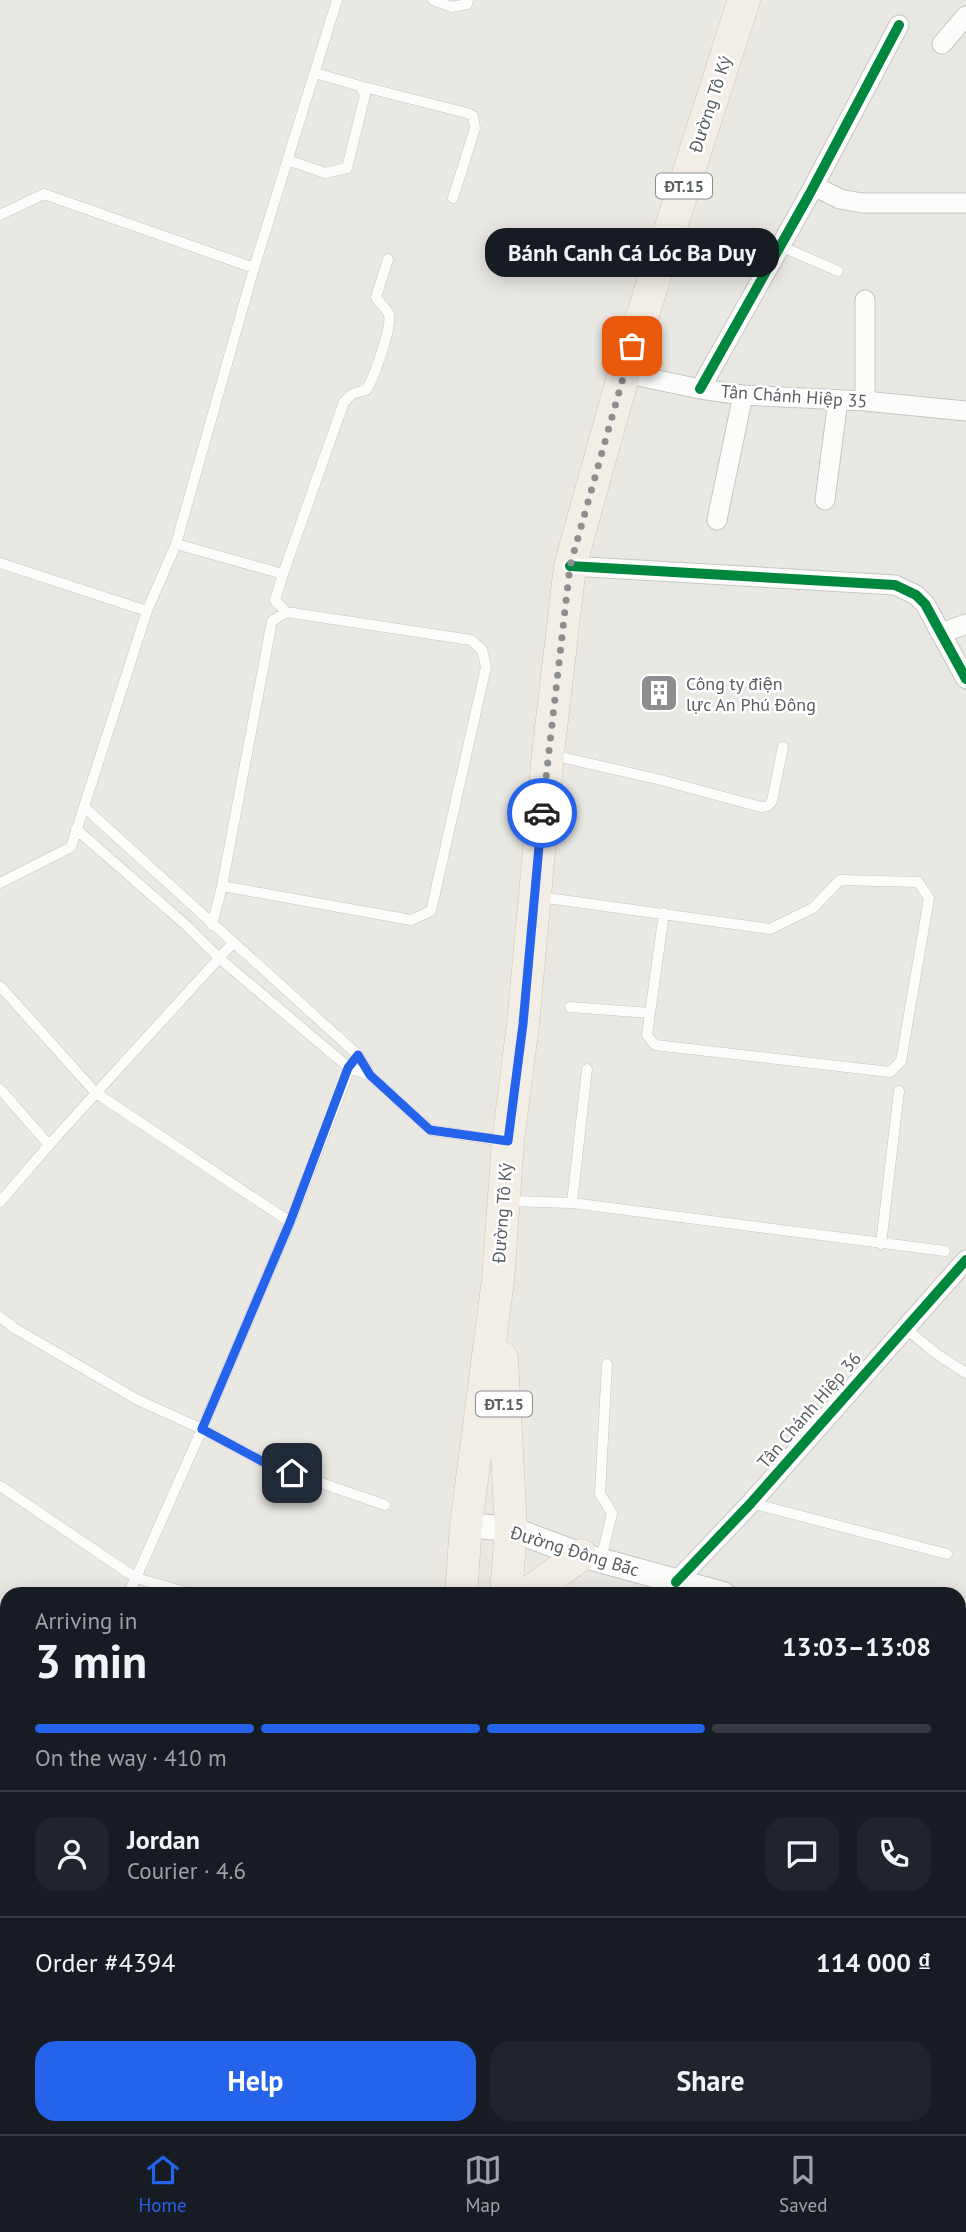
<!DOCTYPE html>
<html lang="en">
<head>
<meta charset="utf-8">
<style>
	:root { --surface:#171b24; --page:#20242c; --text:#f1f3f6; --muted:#9ea1a6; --line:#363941; --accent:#2563eb }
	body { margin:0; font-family:"PT Sans",sans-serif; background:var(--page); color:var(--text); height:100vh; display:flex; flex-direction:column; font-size:26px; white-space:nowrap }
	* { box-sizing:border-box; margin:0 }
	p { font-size:23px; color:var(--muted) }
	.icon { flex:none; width:38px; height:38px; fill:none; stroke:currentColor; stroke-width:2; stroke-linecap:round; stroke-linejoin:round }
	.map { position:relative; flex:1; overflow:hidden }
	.drawer { position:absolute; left:0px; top:1587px; width:966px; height:548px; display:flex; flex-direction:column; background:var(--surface); border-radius:21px 21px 0 0; box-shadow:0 4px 18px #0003 }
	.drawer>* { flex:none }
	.pin { position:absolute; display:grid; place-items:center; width:60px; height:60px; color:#fff; margin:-30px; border-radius:14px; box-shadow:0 4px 10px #0006 }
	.courier { position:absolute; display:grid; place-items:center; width:70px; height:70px; margin:-35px; border:5px solid #2563eb; border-radius:50%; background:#fff; color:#222; box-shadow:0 2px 9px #0007 }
	.bubble { position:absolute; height:49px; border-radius:21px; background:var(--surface); box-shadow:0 4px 18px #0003; font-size:23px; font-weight:700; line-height:49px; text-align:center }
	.head em { font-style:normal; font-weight:700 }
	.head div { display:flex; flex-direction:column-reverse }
	.head { display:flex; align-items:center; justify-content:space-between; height:119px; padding:0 35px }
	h1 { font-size:46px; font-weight:700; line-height:52px }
	.bar { display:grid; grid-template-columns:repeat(4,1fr); gap:10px 7px; align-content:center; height:84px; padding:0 35px }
	.bar i { height:9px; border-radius:5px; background:var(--line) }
	.bar .active { background:var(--accent) }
	.bar p { grid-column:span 4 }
	.line { display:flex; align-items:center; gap:18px; padding:0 35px; border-top:2px solid var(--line) }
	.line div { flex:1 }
	.round { display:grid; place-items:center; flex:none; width:74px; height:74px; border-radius:21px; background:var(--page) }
	.cta { display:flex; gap:14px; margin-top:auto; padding:14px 35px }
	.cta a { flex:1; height:80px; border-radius:21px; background:var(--accent); color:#fff; font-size:28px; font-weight:700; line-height:80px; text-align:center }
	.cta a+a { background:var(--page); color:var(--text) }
	.tabs { display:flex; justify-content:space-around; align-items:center; height:98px; border-top:2px solid var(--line); background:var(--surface); font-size:19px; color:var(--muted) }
	.tabs a { display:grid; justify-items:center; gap:4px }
	.tabs .active { color:var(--accent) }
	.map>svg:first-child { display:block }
</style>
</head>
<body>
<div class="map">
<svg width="966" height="2134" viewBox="0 0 966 2134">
	<rect width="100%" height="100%" fill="#eae8e3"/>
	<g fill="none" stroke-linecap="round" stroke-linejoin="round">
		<defs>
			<path id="service" d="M433,0l19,7 15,-3 1,-4
				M360,86l107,27 6,3 2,12 -22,70
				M288,160l37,13 22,-5 18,-73 -5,-9 -45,-13
				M0,215l44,-21 210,74
				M780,246l58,25
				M176,544l107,30 -8,26 11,12 185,28 11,10 4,17 -55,244 -20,9 -189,-34 -10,39
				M0,563l147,48
				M283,574l61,-172 8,-8 14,-4c7,-9 26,-63 23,-75 -1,-7 -10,-11 -13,-18l12,-38
				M552,755l109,25 100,27 7,-1 4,-5 11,-54
				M84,807l274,248 12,20 60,55 74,11
				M76,829l111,97 32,32 129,109 21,8
				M0,883l71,-36 76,-236 29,-67 78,-276 83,-268
				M222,886l50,-265 14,-9
				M540,897l230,32 43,-21 27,-28 78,2 11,16 -28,163 -11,11 -235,-27 -8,-10 17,-122
				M0,986l96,107 -47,52
				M570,1007l80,6
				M0,1089l49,56 -49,57
				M507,1201l65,2 15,-134
				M572,1203l373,48
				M290,1222l62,-159
				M881,1244l18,-153
				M0,1317l14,11 124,72 64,29 67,36 116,40
				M905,1328l33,27 28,18
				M0,1486l136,92 66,-149 88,-207 -194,-129 136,-149
				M751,1503l196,51
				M601,1560l11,-47 -12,-19 7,-130
				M128,1594l8,-16 57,16
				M426,2134l11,-2 2,2
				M531,2134l7,-6"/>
			<path id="minor" d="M942,44l24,-28
				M814,186l26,13 22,4h104
				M624,373l76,16 43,6 122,6 101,10
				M700,389l109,-194 90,-170
				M865,401v-101
				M825,500l13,-100
				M717,520l26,-125
				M570,566l325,19 21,10 9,9 41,75
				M942,633l24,-9
				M676,1582l75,-79 215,-243
				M0,1791l7,3
				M0,1877l7,2
				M0,1965l7,-23
				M959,1994l7,18
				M0,2062h7
				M0,2126l7,-20
				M741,2128l4,6
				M706,2134l6,-6"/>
			<path id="tertiary" d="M466,1525l45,4 70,26 142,39
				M959,1657l7,2"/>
			<path id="primary" d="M502,1358l9,171 -5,65
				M461,1594l5,-69 32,-245 10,-139 15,-117 25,-270 22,-188 54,-193 120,-373
				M527,1594l54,-39
				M322,2134l3,-6
				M369,2134l3,-6"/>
		</defs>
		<!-- service casing -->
		<use href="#service" stroke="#c6c6c6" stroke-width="11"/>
		<!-- minor casing -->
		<use href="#minor" stroke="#c6c6c6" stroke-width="21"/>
		<!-- tertiary casing -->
		<use href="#tertiary" stroke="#c6c6c6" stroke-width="26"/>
		<!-- primary casing -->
		<use href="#primary" stroke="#d3c5af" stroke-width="33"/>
		<!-- service -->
		<use href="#service" stroke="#fcfcfb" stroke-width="10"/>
		<!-- minor -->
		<use href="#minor" stroke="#fcfcfb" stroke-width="19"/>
		<!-- tertiary -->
		<use href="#tertiary" stroke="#fcfcfb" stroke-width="24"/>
		<!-- primary -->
		<use href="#primary" stroke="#f2eee6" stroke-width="32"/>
		<defs>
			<path id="cycleway" d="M700,389l109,-194 90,-170
				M570,566l325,19 21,10 9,9 41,75
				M676,1582l75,-79 215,-243"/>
		</defs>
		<!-- cycleway casing -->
		<use href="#cycleway" stroke="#fff" stroke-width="15"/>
		<!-- cycleway -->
		<use href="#cycleway" stroke="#00873e" stroke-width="10"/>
	</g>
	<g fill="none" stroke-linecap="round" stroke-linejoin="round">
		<!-- done -->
		<path stroke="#8c8e8f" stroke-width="7" stroke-dasharray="0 12.6" d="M542,813l28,-247 62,-220"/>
		<!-- route -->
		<path stroke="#2563eb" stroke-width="9" d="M292,1473l-23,-8 -67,-36 88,-207 58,-154 10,-13 12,20 60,55 78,11 15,-117 19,-211"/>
	</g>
	<!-- icons -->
	<defs>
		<symbol id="building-square" viewBox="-11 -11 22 22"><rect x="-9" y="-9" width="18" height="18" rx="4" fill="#8c8e8f" stroke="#fff"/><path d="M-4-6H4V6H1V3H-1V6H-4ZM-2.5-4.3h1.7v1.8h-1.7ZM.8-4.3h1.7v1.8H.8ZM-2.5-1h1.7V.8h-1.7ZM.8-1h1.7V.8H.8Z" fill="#fff"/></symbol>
	</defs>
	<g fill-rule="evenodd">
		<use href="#building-square" x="637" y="671" width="44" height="44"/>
	</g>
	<g text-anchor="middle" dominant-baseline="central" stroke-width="5" stroke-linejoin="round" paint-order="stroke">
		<!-- shield labels -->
		<g fill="#fff" stroke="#8b8e91" stroke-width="2">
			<rect x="656" y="173.5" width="56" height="25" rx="5"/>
			<rect x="476" y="1391.5" width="56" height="25" rx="5"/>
		</g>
		<g font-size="16" font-weight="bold" fill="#595e62">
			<text x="684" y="186">ĐT.15</text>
			<text x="504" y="1404">ĐT.15</text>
		</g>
		<!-- street labels -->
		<g font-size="18" fill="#595e62" stroke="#fff">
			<text transform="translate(710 104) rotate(-72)">Đường Tô Ký</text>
			<text transform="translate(794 396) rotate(4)">Tân Chánh Hiệp 35</text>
			<text transform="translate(502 1213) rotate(-86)">Đường Tô Ký</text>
			<text transform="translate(809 1410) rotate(-49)">Tân Chánh Hiệp 36</text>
			<text transform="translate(575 1551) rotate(17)">Đường Đông Bắc</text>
		</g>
		<!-- poi labels -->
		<g font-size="18" fill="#595e62" stroke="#fff" text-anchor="start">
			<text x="686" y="683">Công ty điện<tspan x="686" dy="21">lực An Phú Đông</tspan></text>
		</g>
	</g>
</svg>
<div class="pin" style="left:632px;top:346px;background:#ea580c"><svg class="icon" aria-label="bag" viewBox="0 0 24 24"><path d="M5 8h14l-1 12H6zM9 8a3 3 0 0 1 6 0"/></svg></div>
<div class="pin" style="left:292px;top:1473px;background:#1f2937"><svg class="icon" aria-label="home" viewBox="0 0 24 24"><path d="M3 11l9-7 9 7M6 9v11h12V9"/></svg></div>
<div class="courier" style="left:542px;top:813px"><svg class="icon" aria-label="car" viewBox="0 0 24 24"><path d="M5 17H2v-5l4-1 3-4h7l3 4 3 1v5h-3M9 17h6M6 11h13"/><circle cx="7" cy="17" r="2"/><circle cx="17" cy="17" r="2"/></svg></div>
<div class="bubble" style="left:485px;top:228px;width:294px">Bánh Canh Cá Lóc Ba Duy</div>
<section class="drawer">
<div class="head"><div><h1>3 min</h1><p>Arriving in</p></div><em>13:03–13:08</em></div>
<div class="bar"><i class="active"></i><i class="active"></i><i class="active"></i><i></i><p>On the way · 410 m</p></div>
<div class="line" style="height:126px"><a class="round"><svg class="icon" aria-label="person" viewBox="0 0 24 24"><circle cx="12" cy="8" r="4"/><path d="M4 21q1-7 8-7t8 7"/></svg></a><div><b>Jordan</b><p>Courier · 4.6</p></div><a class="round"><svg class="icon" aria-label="chat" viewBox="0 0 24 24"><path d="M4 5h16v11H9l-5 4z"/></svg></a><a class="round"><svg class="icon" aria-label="phone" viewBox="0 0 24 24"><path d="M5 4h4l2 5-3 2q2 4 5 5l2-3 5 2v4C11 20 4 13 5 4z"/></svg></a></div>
<div class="line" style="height:91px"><div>Order #4394</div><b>114 000 ₫</b></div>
<div class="cta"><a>Help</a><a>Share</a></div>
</section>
</div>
<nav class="tabs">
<a class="active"><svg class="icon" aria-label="home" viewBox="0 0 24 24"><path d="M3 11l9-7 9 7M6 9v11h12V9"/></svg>Home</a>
<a><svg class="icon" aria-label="map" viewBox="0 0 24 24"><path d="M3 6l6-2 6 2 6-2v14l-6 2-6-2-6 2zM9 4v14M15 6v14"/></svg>Map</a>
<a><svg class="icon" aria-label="saved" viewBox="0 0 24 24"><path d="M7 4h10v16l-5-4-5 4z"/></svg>Saved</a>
</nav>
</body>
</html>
